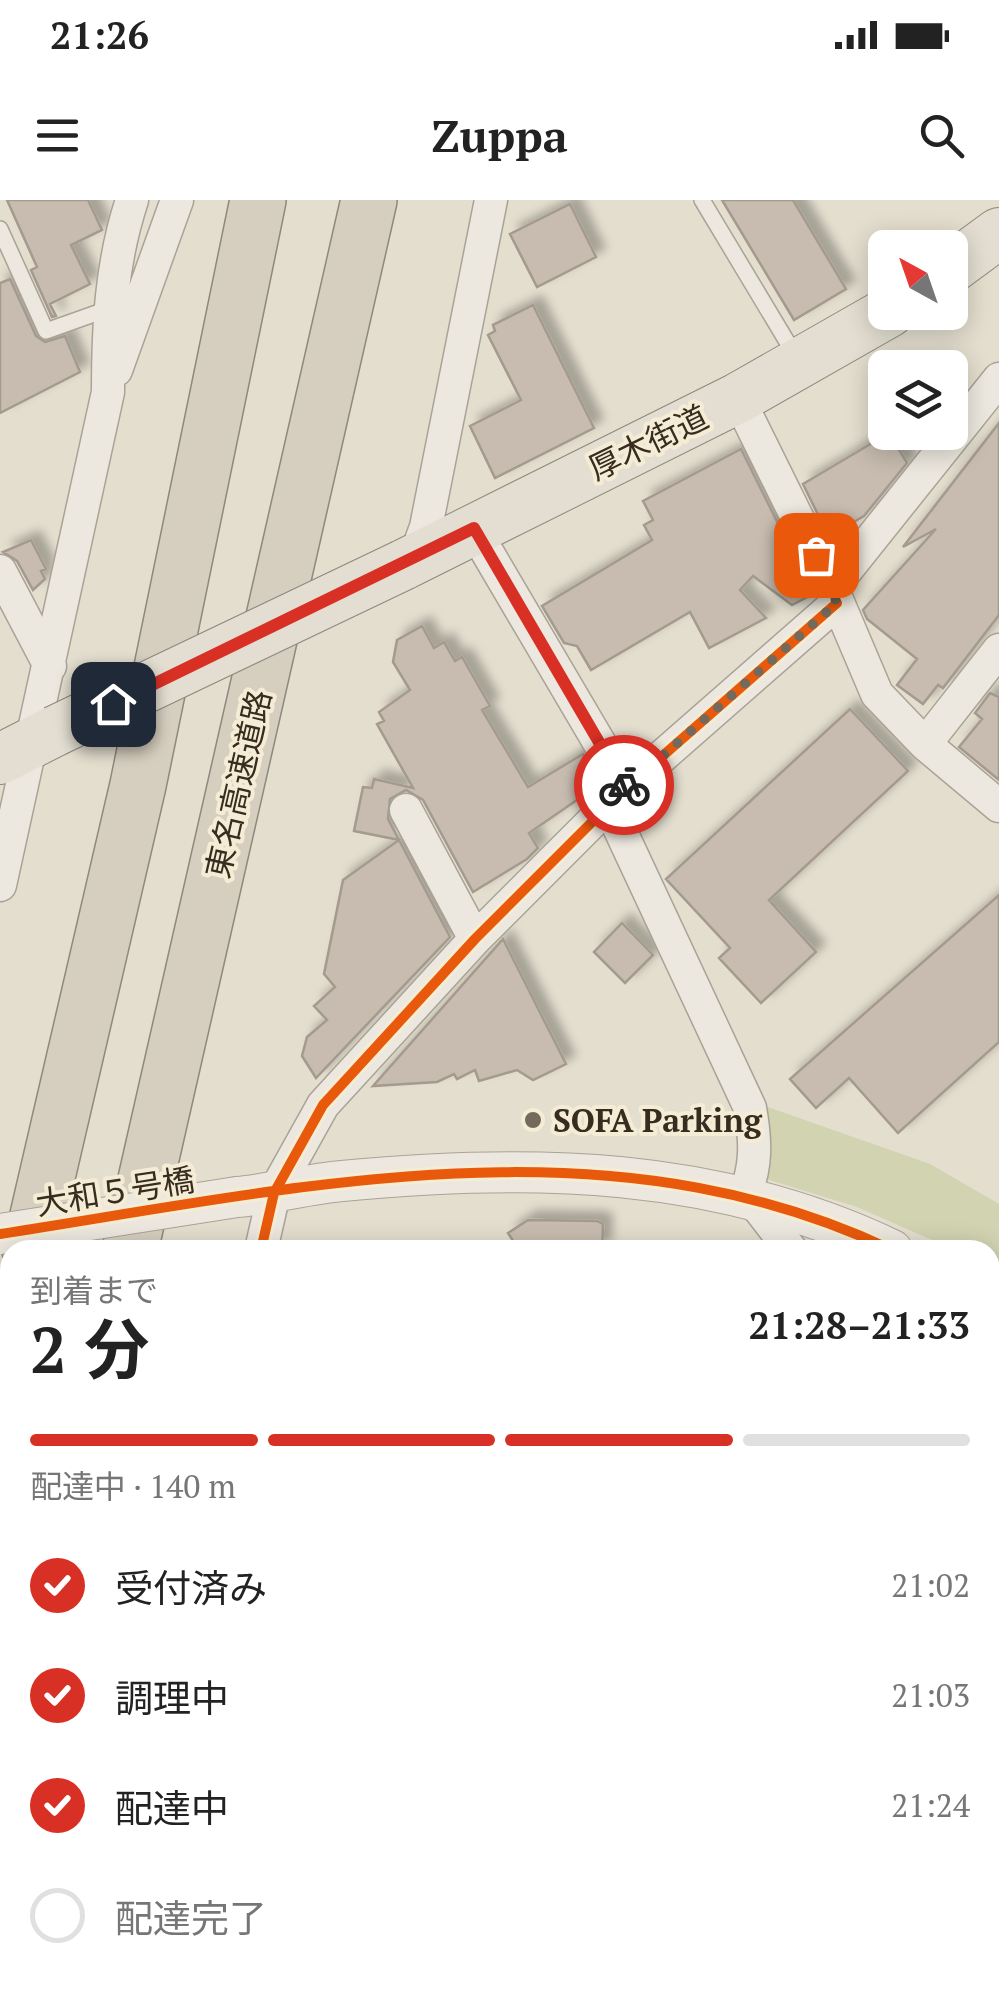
<!DOCTYPE html>
<html lang="ja">
<head>
<meta charset="utf-8">
<style>
	:root { --surface:#fff; --page:#f2f2f2; --text:#222; --muted:#767676; --line:#e0e0e0; --accent:#d93025 }
	body { margin:0; font-family:"PT Serif","Noto Sans JP",serif; background:var(--page); color:var(--text); height:100vh; display:flex; flex-direction:column; font-size:38px; white-space:nowrap }
	* { box-sizing:border-box; margin:0 }
	p { font-size:32px; color:var(--muted) }
	.icon { flex:none; width:55px; height:55px; fill:none; stroke:currentColor; stroke-width:2; stroke-linecap:round; stroke-linejoin:round }
	.map { position:relative; flex:1; overflow:hidden }
	.sheet { position:absolute; left:0px; top:1040px; width:1000px; height:752px; display:flex; flex-direction:column; background:var(--surface); border-radius:30px 30px 0 0; box-shadow:0 5px 25px #0003 }
	.sheet>* { flex:none }
	.needle { width:65px; rotate:320deg }
	.controls { position:absolute; left:868px; top:30px; display:grid; gap:20px }
	.controls a { display:grid; place-items:center; width:100px; height:100px; border-radius:15px; background:var(--surface); box-shadow:0 5px 25px #0003; font-size:50px }
	.pin { position:absolute; display:grid; place-items:center; width:85px; height:85px; color:#fff; margin:-42px; border-radius:20px; box-shadow:0 5px 15px #0006 }
	.courier { position:absolute; display:grid; place-items:center; width:100px; height:100px; margin:-50px; border:8px solid #d93025; border-radius:50%; background:#fff; color:#222; box-shadow:0 2px 12px #0007 }
	.overview em { font-style:normal; font-weight:700 }
	.overview div { display:flex; flex-direction:column-reverse }
	.overview { display:flex; align-items:center; justify-content:space-between; height:170px; padding:0 30px }
	h1 { font-size:65px; font-weight:700; line-height:75px }
	.bar { display:grid; grid-template-columns:repeat(4,1fr); gap:15px 10px; align-content:center; height:120px; padding:0 30px }
	.bar i { height:12px; border-radius:8px; background:var(--line) }
	.bar .current { background:var(--accent) }
	.bar p { grid-column:span 4 }
	ol { padding:0 30px; list-style:none }
	li { display:flex; align-items:center; gap:30px; height:110px }
	li p { margin-inline-start:auto }
	li .icon { padding:10px; border-radius:50%; background:var(--accent); color:#fff; stroke-width:4 }
	li:last-child { color:var(--muted) }
	li i { width:55px; height:55px; border:5px solid var(--line); border-radius:50% }
	.status { display:flex; justify-content:space-between; align-items:center; height:70px; padding:0 50px; background:var(--surface); direction:ltr }
	.status svg { height:28px; fill:currentColor }
	header { display:flex; justify-content:space-between; align-items:center; height:130px; padding:0 30px; background:var(--surface); font-size:45px; font-weight:700 }
	.map>svg:first-child { display:block }
</style>
</head>
<body>
<div class="status"><b>21:26</b><svg viewBox="0 0 49 12"><path d="M0 12V9h3v3zM5 12V6h3v6zM10 12V3h3v9zM15 12V0h3v12zM26 1h20v11H26zM47 4h2v5h-2z"/></svg></div>
<header><svg class="icon" aria-label="menu" viewBox="0 0 24 24"><path d="M4 6h16M4 12h16M4 18h16"/></svg>Zuppa<svg class="icon" aria-label="search" viewBox="0 0 24 24"><circle cx="10" cy="10" r="6"/><path d="M15 15l6 6"/></svg></header>
<div class="map">
<svg width="999" height="1792" viewBox="0 0 999 1792">
	<defs>
		<filter id="shadow"><feDropShadow dx="9" dy="-9" stdDeviation="5" flood-color="#0004"/></filter>
	</defs>
	<rect width="100%" height="100%" fill="#e3dece"/>
	<!-- green -->
	<path fill="#d1d3b1" d="M762,905l168,59 69,40v70l-9,-5v-19h-35l-98,-43 -94,-29z"/>
	<!-- building -->
	<path fill="#c7bcaf" stroke="#a49a8d" stroke-width="2.5" filter="url(#shadow)" d="M7,0h81l14,30 -31,15 19,39 -40,20 6,12 -4,1 -21,-47 6,-3z
		M722,0h71l53,89 -52,31z
		M570,4l26,53 -59,30 -27,-53z
		M10,79l26,57 9,6 20,-6 15,36 -80,41v-130z
		M533,105l61,123 -99,50 -25,-52 51,-26 -33,-65 7,-4 -2,-6z
		M999,223v192l-56,73 -5,-3 -15,19 -26,-19 20,-26 -50,-40 -4,-9 73,-81 -33,18z
		M889,233l18,30 -43,53 -19,11 -3,-7 -17,9 -22,-45z
		M741,249l72,145 -21,11 -39,-29 -13,14 26,28 -57,30 -19,-36 -99,58 -14,-24 -13,-3 -22,-37 110,-66 -8,-15 9,-5 -10,-19z
		M31,340l15,29 -5,2 4,8 -12,11 -16,-29 -14,-9z
		M422,426l12,22 10,-6 11,19 7,-4 28,49 -8,4 46,77 55,-33 17,30 -71,49 9,15 -11,11 -54,33 -50,-92 -17,-10 -16,9 -2,20 62,118 -134,141 -14,-22 5,-19 20,-17 -13,-14 21,-19 -11,-13 19,-94 56,-40 -45,-9 9,-44 9,1 2,-9 39,9 -36,-64 7,-3 -5,-9 31,-22 -17,-28 4,-22z
		M990,493l9,4v83l-40,-33 23,-28 -7,-6z
		M850,509l58,62 -139,129 47,52 -55,51 -42,-45 11,-10 -64,-69z
		M999,695v147l-101,91 -49,-55 -33,30 -26,-29z
		M622,723l31,32 -28,28 -31,-31z
		M503,739l63,125 -33,16 -16,-10 -38,11 -4,-11 -18,9 -3,-5 -17,8 -64,4z
		M528,1020l69,1 6,3 -1,26h-83l-11,-17z"/>
	<g fill="none" stroke-linecap="round" stroke-linejoin="round">
		<defs>
			<path id="service" d="M702,0l93,155
				M0,29l46,102 62,-22
				M990,1517l9,10
				M888,1782l9,10"/>
			<path id="minor" d="M116,170l61,-170
				M738,198l94,190 45,106 48,50 74,62
				M473,328l153,260
				M414,360l12,-33 65,-327
				M0,371l50,95
				M832,388l167,-209
				M925,544l74,-94
				M609,606l141,302c6,33 7,60 -7,91
				M406,610l69,129
				M0,685l108,-493c0,-67 3,-128 24,-192
				M754,1002l37,48
				M261,1050l13,-57 49,-88 152,-166 151,-151 211,-185
				M990,1269l9,-9
				M990,1332l9,10
				M232,1782l7,10
				M95,1792l2,-10
				M487,1792l13,-10"/>
			<path id="tertiary" d="M237,997c35,-3 70,-13 105,-16 189,-18 374,-15 550,69
				M990,1100l9,7"/>
			<path id="primary" d="M950,69l49,-36
				M403,365l335,-167 151,-86
				M0,559l55,-28"/>
			<path id="motorway" d="M30,1050l108,-465 120,-585
				M130,1050l239,-1050
				M0,1184l10,-45
				M0,1615l10,-43"/>
		</defs>
		<!-- service casing -->
		<use href="#service" stroke="#a9a397" stroke-width="18"/>
		<!-- minor casing -->
		<use href="#minor" stroke="#a9a397" stroke-width="35"/>
		<!-- tertiary casing -->
		<use href="#tertiary" stroke="#a9a397" stroke-width="42"/>
		<!-- primary casing -->
		<use href="#primary" stroke="#8e887e" stroke-width="52"/>
		<!-- motorway casing -->
		<use href="#motorway" stroke="#8e887e" stroke-width="58"/>
		<!-- service -->
		<use href="#service" stroke="#ece8df" stroke-width="15"/>
		<!-- minor -->
		<use href="#minor" stroke="#ece8df" stroke-width="32"/>
		<!-- tertiary -->
		<use href="#tertiary" stroke="#ece8df" stroke-width="40"/>
		<!-- primary -->
		<use href="#primary" stroke="#e3ded1" stroke-width="50"/>
		<!-- motorway -->
		<use href="#motorway" stroke="#d6cebf" stroke-width="55"/>
		<defs>
			<path id="tertiary-bridge" d="M0,1034l237,-37"/>
			<path id="primary-bridge" d="M55,531l348,-166"/>
		</defs>
		<!-- tertiary-bridge casing -->
		<use href="#tertiary-bridge" stroke="#a9a397" stroke-width="42" stroke-linecap="butt"/>
		<!-- primary-bridge casing -->
		<use href="#primary-bridge" stroke="#8e887e" stroke-width="52" stroke-linecap="butt"/>
		<!-- tertiary-bridge -->
		<use href="#tertiary-bridge" stroke="#ece8df" stroke-width="40"/>
		<!-- primary-bridge -->
		<use href="#primary-bridge" stroke="#e3ded1" stroke-width="50"/>
		<defs>
			<path id="cycleway" d="M0,1034c298,-46 605,-120 892,16
				M261,1050l13,-57 49,-88 152,-166 151,-151 211,-185"/>
		</defs>
		<!-- cycleway casing -->
		<use href="#cycleway" stroke="#f4ecd4" stroke-width="16"/>
		<!-- cycleway -->
		<use href="#cycleway" stroke="#e8590c" stroke-width="10"/>
	</g>
	<g fill="none" stroke-linecap="round" stroke-linejoin="round">
		<!-- done -->
		<path stroke="#736a5c" stroke-width="10" stroke-dasharray="0 18" d="M624,585l2,3 211,-185 -21,-48"/>
		<!-- route -->
		<path stroke="#d93025" stroke-width="12" d="M113,504l361,-176 150,257"/>
	</g>
	<!-- markers -->
	<circle fill="#736a5c" stroke="#f4ecd4" stroke-width="4" cx="533" cy="920" r="10"/>
	<g text-anchor="middle" dominant-baseline="central" stroke-width="8" stroke-linejoin="round" paint-order="stroke">
		<!-- street labels -->
		<g font-size="32" fill="#372c1f" stroke="#f4ecd4">
			<text transform="translate(648 242) rotate(-26)">厚木街道</text>
			<text transform="translate(238 584) rotate(-77)">東名高速道路</text>
			<text transform="translate(115 991) rotate(-9)">大和５号橋</text>
		</g>
		<!-- poi labels -->
		<g font-size="32" font-weight="bold" fill="#372c1f" stroke="#f4ecd4" text-anchor="start">
			<text x="553" y="920">SOFA Parking</text>
		</g>
	</g>
</svg>
<div class="controls">
<a><svg class="needle" viewBox="-14 -14 28 28"><path d="M0-13l5 13h-10z" fill="#e53935"/><path d="M0 13l5-13h-10z" fill="#767676"/></svg></a>
<a><svg class="icon" aria-label="layers" viewBox="0 0 24 24"><path d="M12 4l9 5-9 5-9-5zM3 14l9 5 9-5"/></svg></a>
</div>
<div class="pin" style="left:816px;top:355px;background:#ea580c"><svg class="icon" aria-label="bag" viewBox="0 0 24 24"><path d="M5 8h14l-1 12H6zM9 8a3 3 0 0 1 6 0"/></svg></div>
<div class="pin" style="left:113px;top:504px;background:#1f2937"><svg class="icon" aria-label="home" viewBox="0 0 24 24"><path d="M3 11l9-7 9 7M6 9v11h12V9"/></svg></div>
<div class="courier" style="left:624px;top:585px"><svg class="icon" aria-label="bike" viewBox="0 0 24 24"><circle cx="6" cy="16" r="4"/><circle cx="18" cy="16" r="4"/><path d="M6 16l4-8h5l3 8M10 8l3 8H6M13 5h3"/></svg></div>
<section class="sheet">
<div class="overview"><div><h1>2 分</h1><p>到着まで</p></div><em>21:28–21:33</em></div>
<div class="bar"><i class="current"></i><i class="current"></i><i class="current"></i><i></i><p>配達中 · 140 m</p></div>
<ol>
<li><svg class="icon" aria-label="check" viewBox="0 0 24 24"><path d="M5 12l5 5 9-10"/></svg>受付済み<p>21:02</p></li>
<li><svg class="icon" aria-label="check" viewBox="0 0 24 24"><path d="M5 12l5 5 9-10"/></svg>調理中<p>21:03</p></li>
<li><svg class="icon" aria-label="check" viewBox="0 0 24 24"><path d="M5 12l5 5 9-10"/></svg>配達中<p>21:24</p></li>
<li><i></i>配達完了</li>
</ol>
</section>
</div>
</body>
</html>
